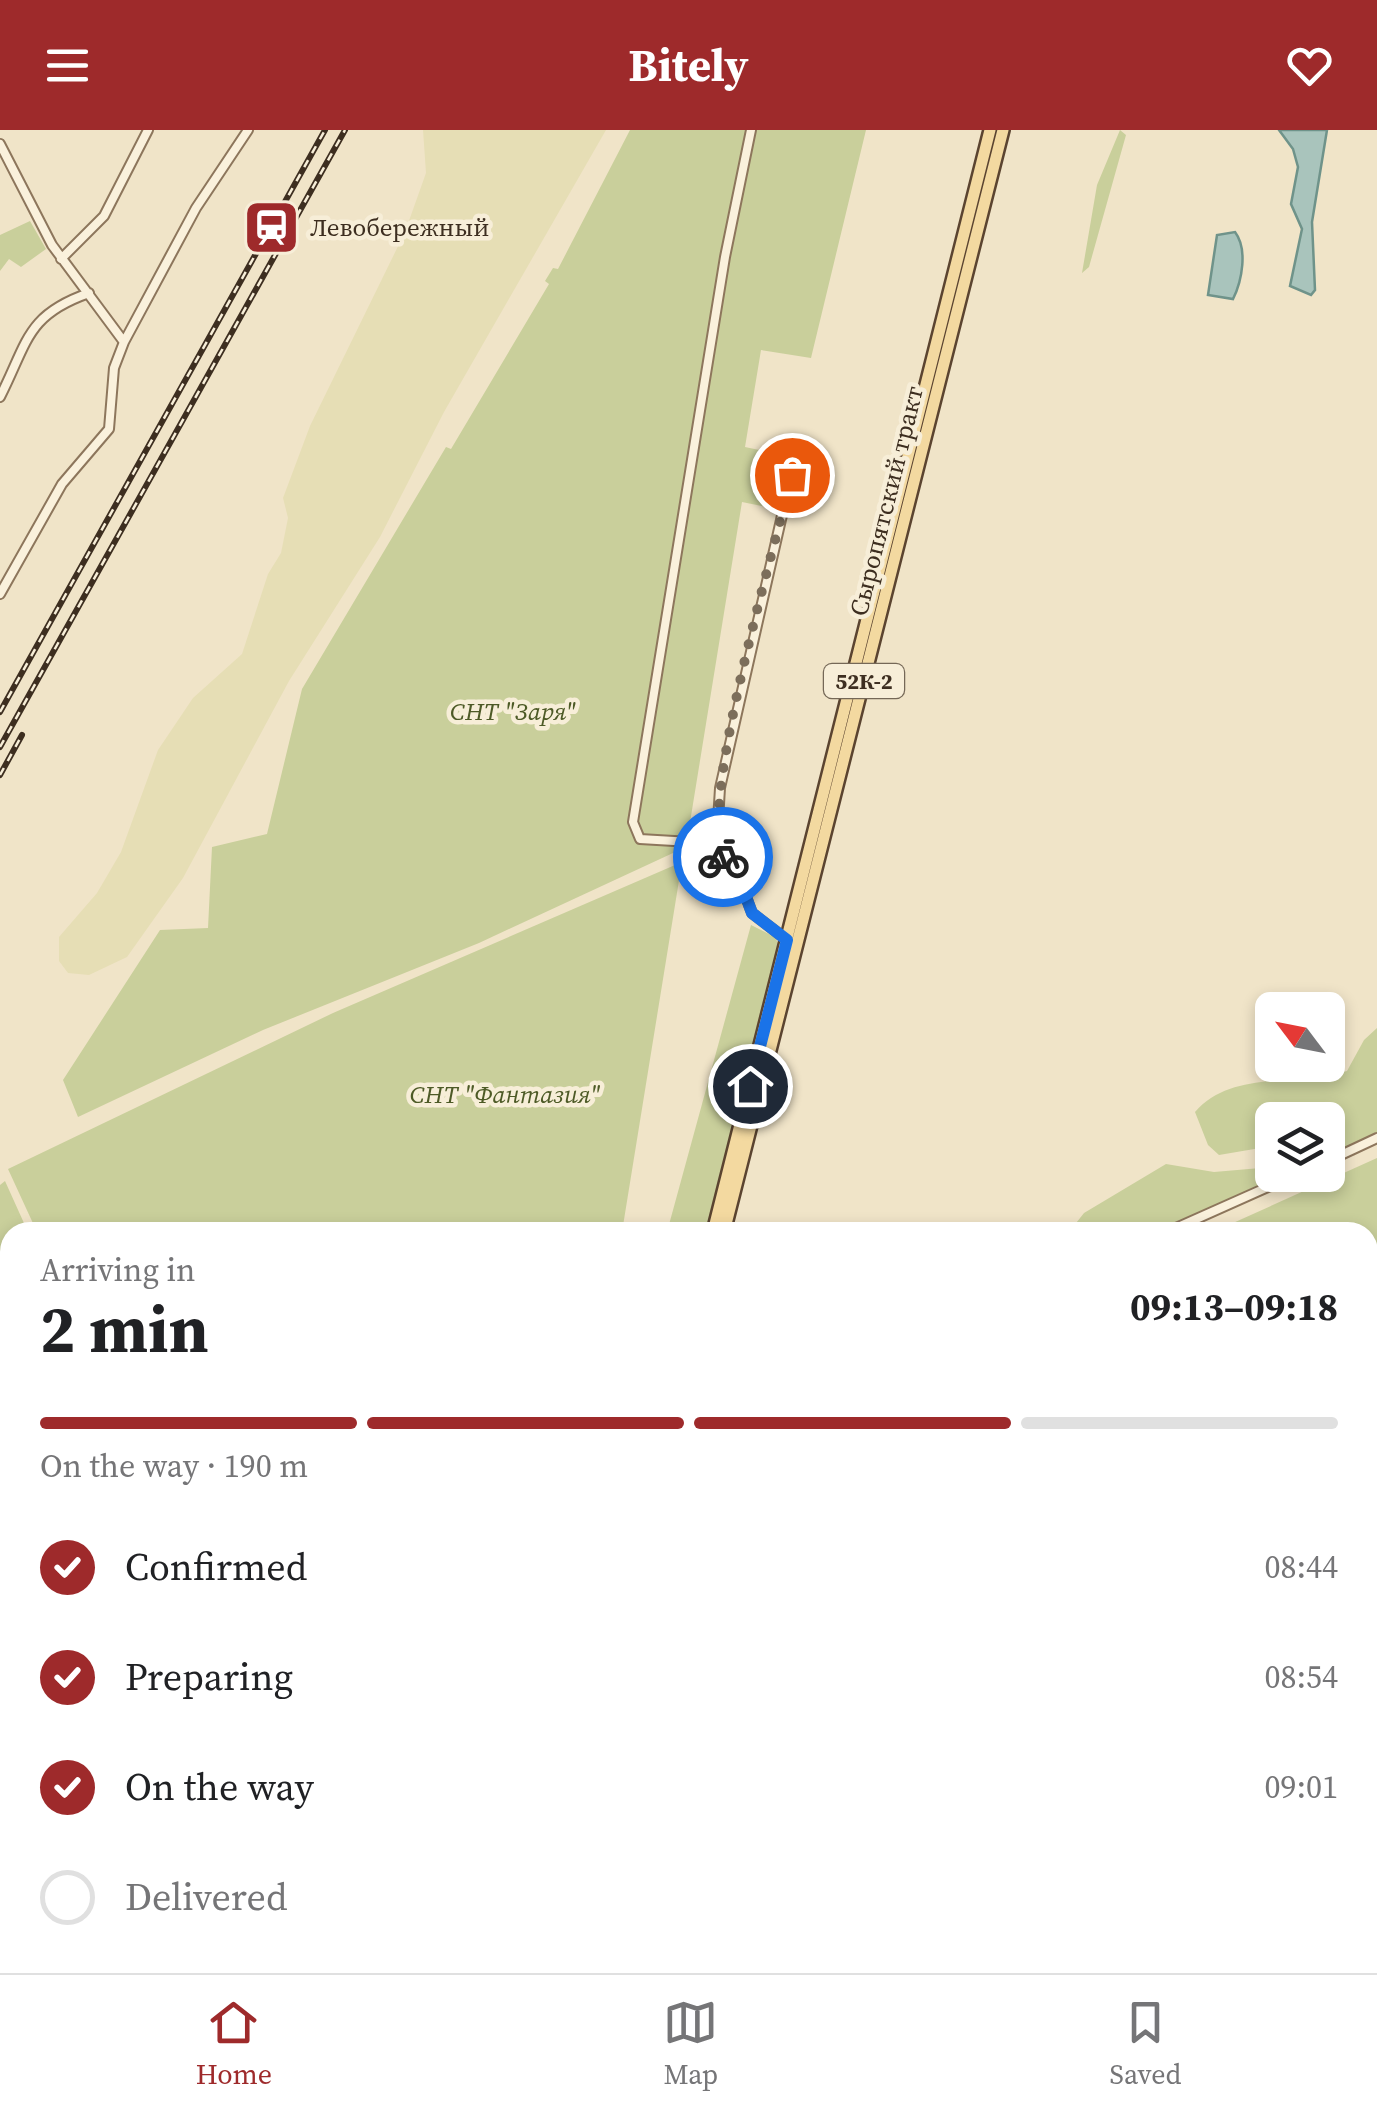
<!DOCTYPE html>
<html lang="en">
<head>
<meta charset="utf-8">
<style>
	:root { --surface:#fff; --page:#f6f6f6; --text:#202124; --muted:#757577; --line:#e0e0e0; --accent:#9e2a2b }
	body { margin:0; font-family:"Source Serif 4",serif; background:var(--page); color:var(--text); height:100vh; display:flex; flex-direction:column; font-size:38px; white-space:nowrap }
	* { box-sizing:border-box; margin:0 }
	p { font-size:32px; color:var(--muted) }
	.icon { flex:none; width:55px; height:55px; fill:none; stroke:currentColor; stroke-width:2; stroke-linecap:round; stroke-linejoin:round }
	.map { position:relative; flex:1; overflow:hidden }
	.panel { position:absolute; left:0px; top:1092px; width:1378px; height:752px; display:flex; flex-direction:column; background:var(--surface); border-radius:30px 30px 0 0; box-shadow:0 5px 15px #0003 }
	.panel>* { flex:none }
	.needle { width:65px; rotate:302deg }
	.tools { position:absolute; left:1255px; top:862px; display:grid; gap:20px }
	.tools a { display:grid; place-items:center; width:90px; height:90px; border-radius:15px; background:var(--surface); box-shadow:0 5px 15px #0003; font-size:50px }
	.pin { position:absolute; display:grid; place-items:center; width:85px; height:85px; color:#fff; margin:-42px; border:5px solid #fff; border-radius:50%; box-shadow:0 2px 10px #0007 }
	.courier { position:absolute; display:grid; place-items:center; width:100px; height:100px; margin:-50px; border:8px solid #1a73e8; border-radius:50%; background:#fff; color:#222; box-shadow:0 2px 12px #0007 }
	.headline em { font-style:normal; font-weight:700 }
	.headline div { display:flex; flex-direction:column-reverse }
	.headline { display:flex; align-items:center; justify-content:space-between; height:170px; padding:0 40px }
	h1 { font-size:65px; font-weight:700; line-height:75px }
	.bar { display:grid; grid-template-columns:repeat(4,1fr); gap:15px 10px; align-content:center; height:120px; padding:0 40px }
	.bar i { height:12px; border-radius:8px; background:var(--line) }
	.bar .current { background:var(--accent) }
	.bar p { grid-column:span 4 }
	ol { padding:0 40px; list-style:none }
	li { display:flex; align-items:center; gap:30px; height:110px }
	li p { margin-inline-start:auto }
	li .icon { padding:10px; border-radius:50%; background:var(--accent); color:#fff; stroke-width:4 }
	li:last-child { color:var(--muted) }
	li i { width:55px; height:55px; border:5px solid var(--line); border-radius:50% }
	header { display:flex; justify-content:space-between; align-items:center; height:130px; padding:0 40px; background:var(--accent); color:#fff; font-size:45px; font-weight:700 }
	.dock { display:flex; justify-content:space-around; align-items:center; height:140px; border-top:2px solid var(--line); background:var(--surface); font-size:28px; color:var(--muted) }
	.dock a { display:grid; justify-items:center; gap:5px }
	.dock .current { color:var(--accent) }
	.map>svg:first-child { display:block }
</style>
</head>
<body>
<header><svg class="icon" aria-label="menu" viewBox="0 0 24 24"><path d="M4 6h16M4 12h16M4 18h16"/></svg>Bitely<svg class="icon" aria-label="heart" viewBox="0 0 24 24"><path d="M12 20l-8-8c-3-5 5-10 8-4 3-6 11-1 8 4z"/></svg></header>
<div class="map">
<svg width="1377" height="1843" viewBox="0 0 1377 1843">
	<rect width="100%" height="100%" fill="#f0e4c8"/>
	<!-- farmland -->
	<path fill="#e6deb5" d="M423,0h183l-162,282 -64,125 -91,144 -106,197 -56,79 -38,18 -21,-2 -9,-12v-24l38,-44 24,-41 37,-102 35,-52 49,-44 26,-80 13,-21 7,-35 -5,-20 27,-72 95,-194 21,-59z"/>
	<!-- green -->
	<path fill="#c9cf9b" d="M630,0h236l-55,228 -50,-8 -16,97 43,9 -12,53 -34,-7 -56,345 -207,96 -216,87 -185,87 -15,-37 97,-150 48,-2 4,-81 55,-13 35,-145 144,-242 5,2 98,-165 -4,-3 8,-13 5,1z
		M1120,0l6,5 -37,132 -7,6 15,-88z
		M30,91l16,28 -25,18 -12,-8 -9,12v-36z
		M682,732l-60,370h-585l-29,-63 325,-156z
		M751,795l24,12 4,8 -73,287h-39z
		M1377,898v109l-49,23v-40h-56v26l-53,9 -11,-10 -13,-33c36,-42 102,-26 152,-41l17,-31z
		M1377,1028v151l-9,4v-81h-155z
		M1166,1034l48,8 58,-5v8h21l-127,57h-97l15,-19z
		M5,1051l23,51h-18v441l-10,5v-493z
		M1377,1213v55l-9,4v-53z
		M10,1584v67l-10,5v-70z
		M10,1678v157h433l-1,8h-442v-160z
		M450,1835h68l-1,8h-68z
		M624,1835h88l-1,8h-87z"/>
	<!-- water -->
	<path fill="#a9c4bc" stroke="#6f938a" stroke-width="2.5" d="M1279,0h48l-15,92 3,68 -4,5 -21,-9 12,-57 -11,-25 7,-37 -5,-18z
		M1235,102c13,17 7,49 -2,67l-25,-4 9,-60z
		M859,1835h67l-4,8h-66z
		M942,1835h78l14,8h-97z"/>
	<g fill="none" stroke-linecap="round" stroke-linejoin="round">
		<defs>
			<path id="minor" d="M751,0l-26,127 -92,565 7,17 51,3 37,24 11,12 13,35 35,27
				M0,14l52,101 72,97 -10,26 -5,61 -47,55 -62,110
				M61,129l43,-43 44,-86
				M124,212l72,-134 52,-78
				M0,267c28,-55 26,-82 89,-104
				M726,732l-9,-25 3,-49 78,-343
				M1328,1031l49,-23
				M1167,1102l128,-57
				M0,1572l10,-4"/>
			<path id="primary" d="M713,1102l277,-1102
				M724,1102l279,-1102
				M571,1843l1,-8
				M581,1843l1,-8"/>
		</defs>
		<!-- minor casing -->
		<use href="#minor" stroke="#8d765c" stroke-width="12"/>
		<!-- primary casing -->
		<use href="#primary" stroke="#5b4430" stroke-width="16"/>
		<!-- minor -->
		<use href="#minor" stroke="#faf1dc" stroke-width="8"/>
		<!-- primary -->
		<use href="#primary" stroke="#f3d9a0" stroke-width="11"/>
		<defs>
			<path id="rail" d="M0,582l325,-582
				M0,617l345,-617
				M0,645l22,-40"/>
		</defs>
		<!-- rail casing -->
		<use href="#rail" stroke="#3d2e20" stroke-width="6"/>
		<!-- rail -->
		<use href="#rail" stroke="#f7eed8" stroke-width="2.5" stroke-dasharray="8" stroke-linecap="butt"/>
	</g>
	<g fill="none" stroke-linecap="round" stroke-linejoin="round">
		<!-- done -->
		<path stroke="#7c6e5b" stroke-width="10" stroke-dasharray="0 18" d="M723,727c-24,-56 52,-310 69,-382"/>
		<!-- route -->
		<path stroke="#1a73e8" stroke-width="12" d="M723,727l16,21 13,35 35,27 -37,146"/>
	</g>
	<!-- icons -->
	<defs>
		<symbol id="station-square" viewBox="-11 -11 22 22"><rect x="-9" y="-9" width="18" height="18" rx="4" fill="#9e2a2b" stroke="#f7eed8"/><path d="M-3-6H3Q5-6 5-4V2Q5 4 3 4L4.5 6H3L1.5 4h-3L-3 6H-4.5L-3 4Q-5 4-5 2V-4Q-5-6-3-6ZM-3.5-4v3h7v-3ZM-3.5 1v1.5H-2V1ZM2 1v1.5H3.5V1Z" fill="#fff"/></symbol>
	</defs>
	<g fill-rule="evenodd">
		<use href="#station-square" x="240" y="66" width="63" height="63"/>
	</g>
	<g text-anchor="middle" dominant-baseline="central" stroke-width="9" stroke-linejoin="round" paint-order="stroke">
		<!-- shield labels -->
		<rect fill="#f7eed8" stroke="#756857" stroke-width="2.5" x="824" y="534" width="80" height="34" rx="8"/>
		<g font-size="22" font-weight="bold" fill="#3d2e20">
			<text x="864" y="551">52К-2</text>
		</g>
		<!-- poi labels -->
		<g font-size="25" fill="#3d2e20" stroke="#f7eed8" text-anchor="start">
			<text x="310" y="97">Левобережный</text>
		</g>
		<!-- street labels -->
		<g font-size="25" fill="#3d2e20" stroke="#f7eed8">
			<text transform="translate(886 371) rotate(-76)">Сыропятский тракт</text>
		</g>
		<!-- park labels -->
		<g font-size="25" font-style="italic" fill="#4d5a26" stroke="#f7eed8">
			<text x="513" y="581">СНТ "Заря"</text>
			<text x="505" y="964">СНТ "Фантазия"</text>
		</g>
	</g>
</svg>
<div class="tools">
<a><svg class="needle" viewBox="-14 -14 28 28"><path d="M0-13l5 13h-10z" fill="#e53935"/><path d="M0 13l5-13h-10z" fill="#757577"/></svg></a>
<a><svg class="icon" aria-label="layers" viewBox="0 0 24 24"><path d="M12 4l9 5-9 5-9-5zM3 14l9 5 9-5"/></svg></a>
</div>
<div class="pin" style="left:792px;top:345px;background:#ea580c"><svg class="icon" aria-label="bag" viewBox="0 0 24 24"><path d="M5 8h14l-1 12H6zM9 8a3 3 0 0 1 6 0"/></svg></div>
<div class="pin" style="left:750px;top:956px;background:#1f2937"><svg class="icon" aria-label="home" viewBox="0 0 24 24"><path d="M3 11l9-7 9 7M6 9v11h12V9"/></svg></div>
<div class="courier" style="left:723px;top:727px"><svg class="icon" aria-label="bike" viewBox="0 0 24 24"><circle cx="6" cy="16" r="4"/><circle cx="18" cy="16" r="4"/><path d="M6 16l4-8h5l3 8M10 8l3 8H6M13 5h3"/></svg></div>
<section class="panel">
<div class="headline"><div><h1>2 min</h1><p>Arriving in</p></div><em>09:13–09:18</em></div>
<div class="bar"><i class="current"></i><i class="current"></i><i class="current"></i><i></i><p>On the way · 190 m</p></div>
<ol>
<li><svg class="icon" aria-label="check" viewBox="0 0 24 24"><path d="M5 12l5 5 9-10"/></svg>Confirmed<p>08:44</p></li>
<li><svg class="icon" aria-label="check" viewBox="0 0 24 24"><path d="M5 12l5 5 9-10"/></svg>Preparing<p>08:54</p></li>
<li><svg class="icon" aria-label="check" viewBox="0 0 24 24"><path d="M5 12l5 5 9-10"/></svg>On the way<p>09:01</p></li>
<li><i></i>Delivered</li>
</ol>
</section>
</div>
<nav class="dock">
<a class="current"><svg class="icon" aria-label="home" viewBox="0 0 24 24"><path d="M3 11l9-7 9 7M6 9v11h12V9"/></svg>Home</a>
<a><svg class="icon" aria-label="map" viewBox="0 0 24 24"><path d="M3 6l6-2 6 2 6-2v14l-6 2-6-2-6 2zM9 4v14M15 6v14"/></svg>Map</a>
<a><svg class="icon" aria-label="saved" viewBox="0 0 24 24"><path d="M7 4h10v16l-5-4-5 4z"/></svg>Saved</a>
</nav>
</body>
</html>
